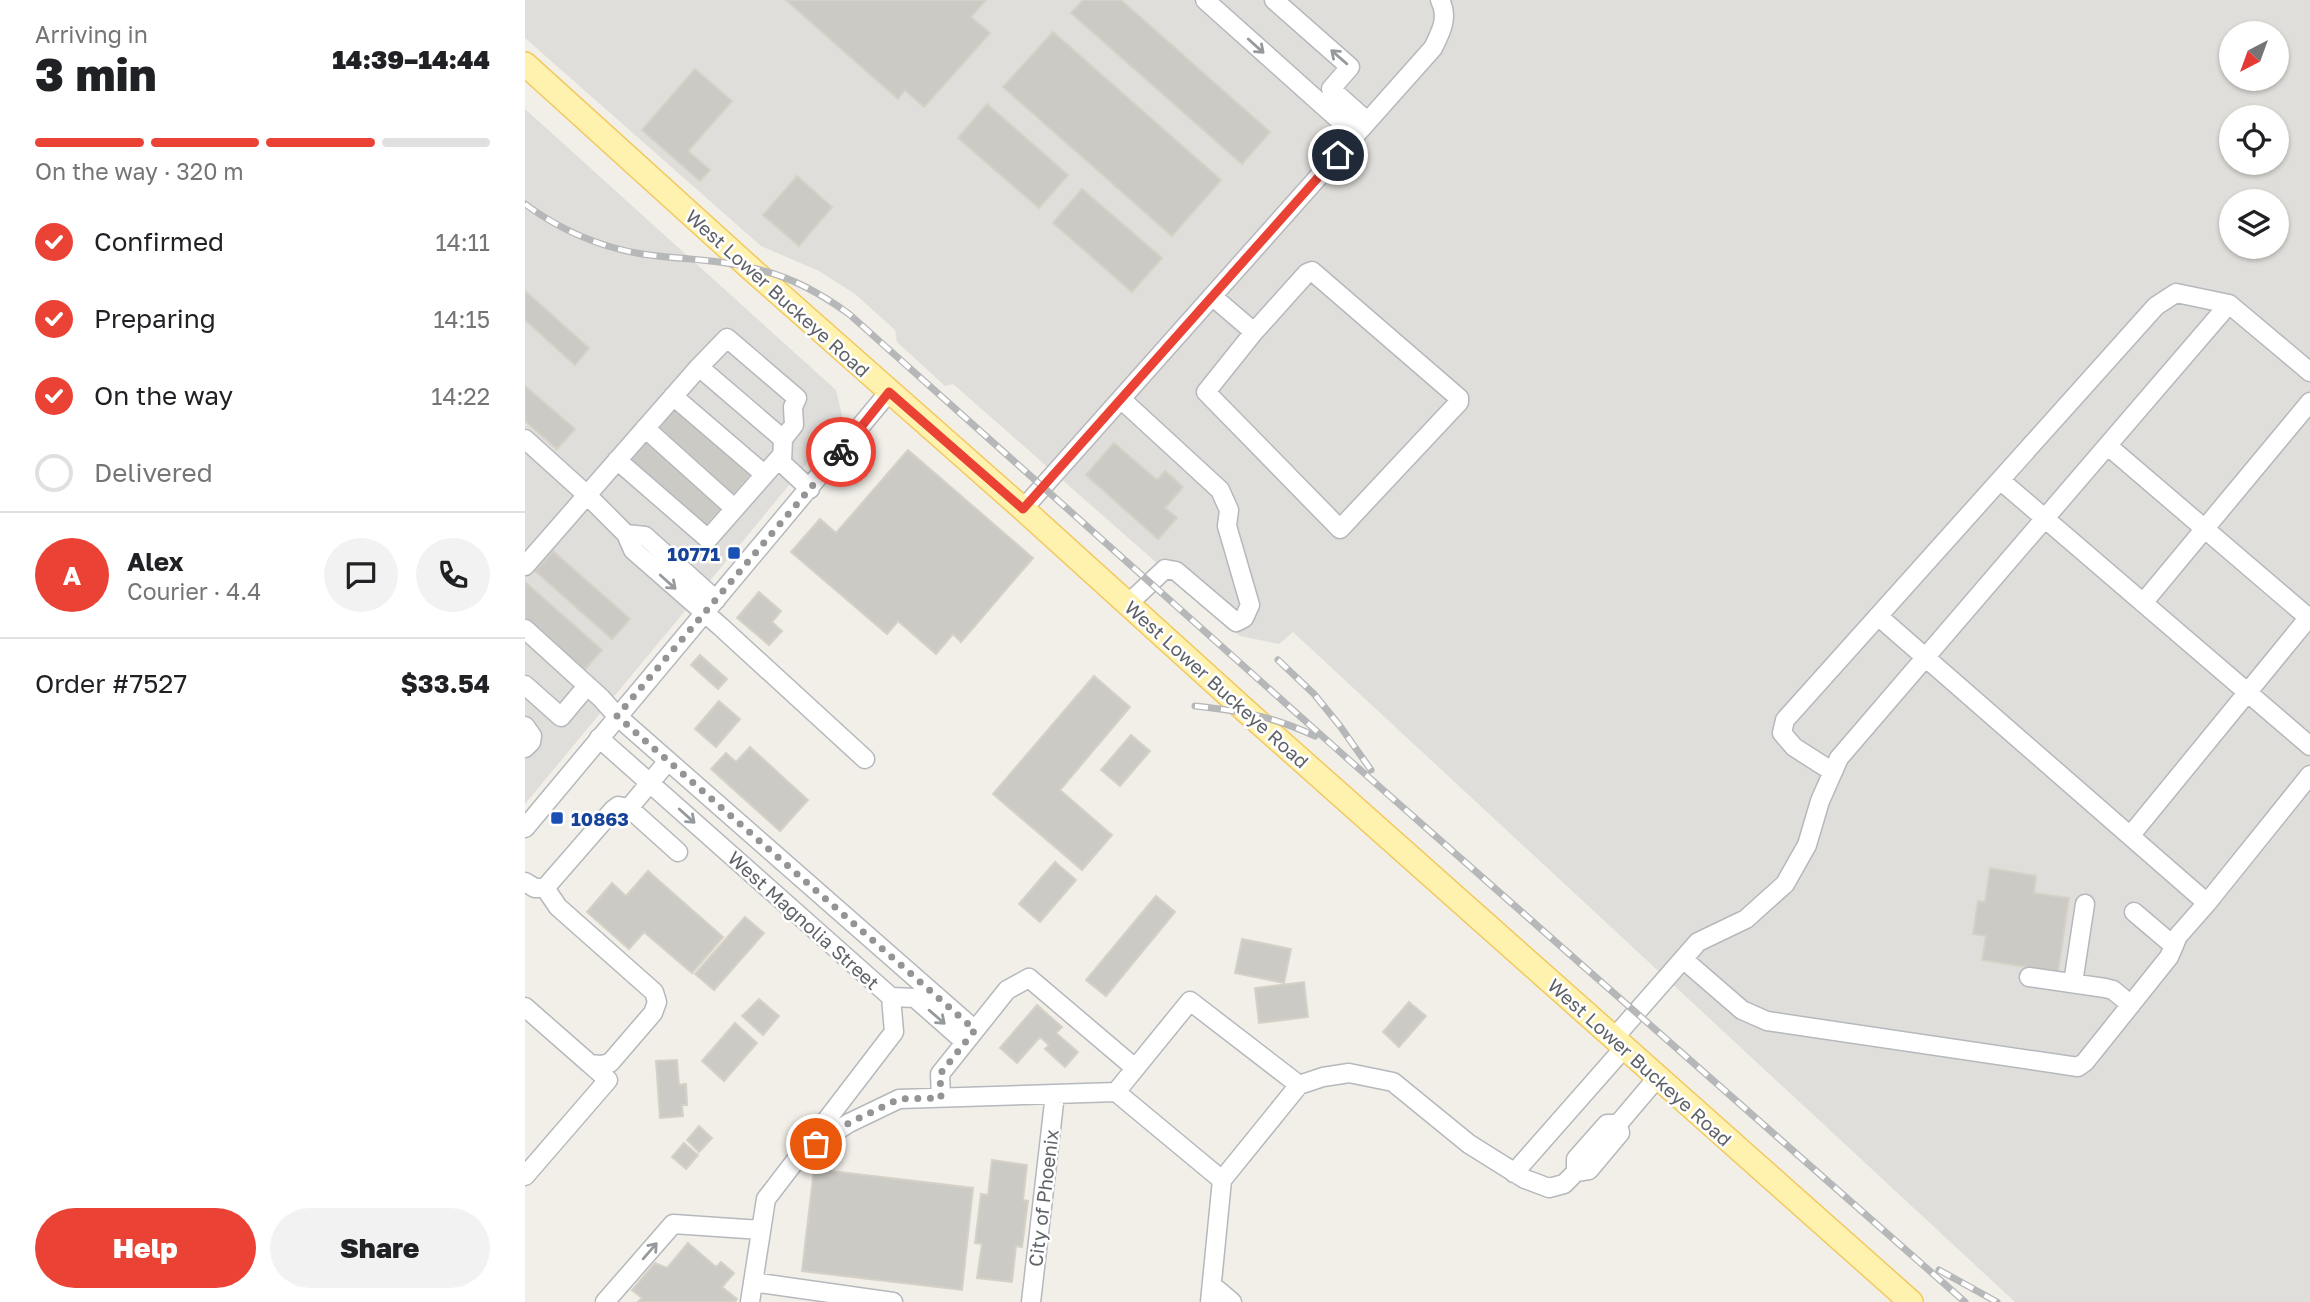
<!DOCTYPE html>
<html lang="en">
<head>
<meta charset="utf-8">
<style>
	:root { --surface:#fff; --page:#f2f2f2; --text:#202124; --muted:#757577; --line:#e0e0e0; --accent:#ea4335 }
	body { margin:0; font-family:"Golos Text",sans-serif; background:var(--page); color:var(--text); height:100vh; display:flex; flex-direction:column; font-size:26px; white-space:nowrap }
	* { box-sizing:border-box; margin:0 }
	p { font-size:23px; color:var(--muted) }
	.icon { flex:none; width:38px; height:38px; fill:none; stroke:currentColor; stroke-width:2; stroke-linecap:round; stroke-linejoin:round }
	.map { position:relative; flex:1; overflow:hidden }
	.drawer { display:flex; flex-direction:column; background:var(--surface); width:525px }
	.drawer>* { flex:none }
	.needle { width:46px; rotate:221deg }
	.buttons { position:absolute; left:1694px; top:21px; display:grid; gap:14px }
	.buttons a { display:grid; place-items:center; width:70px; height:70px; border-radius:50%; background:var(--surface); box-shadow:0 2px 5px #0004; font-size:35px }
	.pin { position:absolute; display:grid; place-items:center; width:60px; height:60px; color:#fff; margin:-30px; border:4px solid #fff; border-radius:50%; box-shadow:0 2px 7px #0007 }
	.courier { position:absolute; display:grid; place-items:center; width:70px; height:70px; margin:-35px; border:5px solid #ea4335; border-radius:50%; background:#fff; color:#222; box-shadow:0 2px 9px #0007 }
	.summary em { font-style:normal; font-weight:800 }
	.summary div { display:flex; flex-direction:column-reverse }
	.summary { display:flex; align-items:center; justify-content:space-between; height:119px; padding:0 35px }
	h1 { font-size:46px; font-weight:800; line-height:52px }
	.bar { display:grid; grid-template-columns:repeat(4,1fr); gap:10px 7px; align-content:center; height:84px; padding:0 35px }
	.bar i { height:9px; border-radius:5px; background:var(--line) }
	.bar .current { background:var(--accent) }
	.bar p { grid-column:span 4 }
	.line { display:flex; align-items:center; gap:18px; padding:0 35px; border-top:2px solid var(--line) }
	.line div { flex:1 }
	.round { display:grid; place-items:center; flex:none; width:74px; height:74px; border-radius:37px; background:var(--page) }
	ol { padding:0 35px; list-style:none }
	li { display:flex; align-items:center; gap:21px; height:77px }
	li p { margin-inline-start:auto }
	li .icon { padding:7px; border-radius:50%; background:var(--accent); color:#fff; stroke-width:4 }
	li:last-child { color:var(--muted) }
	li i { width:38px; height:38px; border:4px solid var(--line); border-radius:50% }
	.button { display:flex; gap:14px; margin-top:auto; padding:14px 35px }
	.button a { flex:1; height:80px; border-radius:42px; background:var(--accent); color:#fff; font-size:28px; font-weight:800; line-height:80px; text-align:center }
	.button a+a { background:var(--page); color:var(--text) }
	main { display:flex; flex:1; min-height:0 }
	.map>svg:first-child { display:block }
</style>
</head>
<body>
<main>
<section class="drawer">
<div class="summary"><div><h1>3 min</h1><p>Arriving in</p></div><em>14:39–14:44</em></div>
<div class="bar"><i class="current"></i><i class="current"></i><i class="current"></i><i></i><p>On the way · 320 m</p></div>
<ol>
<li><svg class="icon" aria-label="check" viewBox="0 0 24 24"><path d="M5 12l5 5 9-10"/></svg>Confirmed<p>14:11</p></li>
<li><svg class="icon" aria-label="check" viewBox="0 0 24 24"><path d="M5 12l5 5 9-10"/></svg>Preparing<p>14:15</p></li>
<li><svg class="icon" aria-label="check" viewBox="0 0 24 24"><path d="M5 12l5 5 9-10"/></svg>On the way<p>14:22</p></li>
<li><i></i>Delivered</li>
</ol>
<div class="line" style="height:126px"><b class="round" style="background:var(--accent);color:#fff">A</b><div><b>Alex</b><p>Courier · 4.4</p></div><a class="round"><svg class="icon" aria-label="chat" viewBox="0 0 24 24"><path d="M4 5h16v11H9l-5 4z"/></svg></a><a class="round"><svg class="icon" aria-label="phone" viewBox="0 0 24 24"><path d="M5 4h4l2 5-3 2q2 4 5 5l2-3 5 2v4C11 20 4 13 5 4z"/></svg></a></div>
<div class="line" style="height:91px"><div>Order #7527</div><b>$33.54</b></div>
<div class="button"><a>Help</a><a>Share</a></div>
</section>
<div class="map">
<svg width="1785" height="1302" viewBox="0 0 1785 1302">
	<rect width="100%" height="100%" fill="#f1efe8"/>
	<!-- industrial -->
	<path fill="#e0deda" fill-rule="evenodd" d="M0,0h1785v1302h-295l-722,-670 -14,12 -39,-8 -287,-252 -8,2 -48,-44 -2,-12 -40,-36 -36,-23 -58,-25 -236,-208zM1706,33h46v46h-46zM1706,117h46v46h-46zM1706,201h46v46h-46z
		M0,109l311,281 7,30 -318,384z"/>
	<!-- building -->
	<path fill="#cccac5" stroke="#d6d1c6" stroke-width="2" d="M261,0h200l-15,17 19,16 -66,74 -19,-17 -7,9z
		M558,0h38l149,132 -28,32 -171,-151z
		M528,32l168,148 -49,56 -169,-149z
		M170,69l37,32 -44,50 22,19 -10,11 -58,-51z
		M462,104l81,71 -29,33 -81,-70z
		M272,176l35,31 -33,39 -36,-31z
		M557,189l80,69 -30,34 -79,-69z
		M0,291l64,57 -14,17 -50,-45z
		M0,386l50,43 -18,20 -32,-28z
		M148,408l77,67 -17,21 -77,-68z
		M121,439l77,67 -17,21 -78,-68z
		M589,443l43,37 8,-9 18,16 -18,21 12,10 -19,21 -72,-64z
		M383,450l125,108 -72,84 -8,-8 -17,20 -38,-33 -11,13 -96,-82 29,-33 16,14z
		M28,551l77,68 -18,20 -77,-68z
		M0,582l77,68 -18,20 -59,-52z
		M234,592l22,19 -9,11 10,9 -13,14 -32,-27z
		M175,655l27,24 -9,10 -27,-24z
		M569,676l36,31 -70,83 52,45 -30,35 -89,-76z
		M194,701l21,18 -24,28 -21,-18z
		M606,735l19,16 -30,35 -19,-16z
		M225,747l58,53 -28,31 -69,-62 15,-16 10,9z
		M530,862l21,18 -36,42 -21,-18z
		M1465,868l46,8 -2,17 35,5 -11,74 -76,-12 4,-24 -13,-2 5,-33 7,1z
		M123,871l75,66 -31,36 -48,-41 -15,17 -42,-37 25,-29 14,13z
		M631,896l19,16 -69,84 -20,-16z
		M220,917l19,16 -50,57 -19,-16z
		M717,939l49,10 -7,34 -49,-10z
		M779,982l4,35 -49,6 -4,-35z
		M234,999l20,17 -16,19 -21,-19z
		M884,1002l17,14 -27,31 -16,-15z
		M512,1005l25,22 -6,6 22,19 -13,15 -20,-18 4,-4 -9,-8 -23,26 -17,-15z
		M210,1023l22,20 -33,38 -22,-20z
		M152,1060l2,25 7,-1 1,21h-5l1,11 -23,2 -4,-57z
		M174,1126l13,12 -13,14 -12,-12z
		M159,1143l14,12 -12,14 -14,-12z
		M467,1160l35,5 -4,35 5,1 -6,46 -6,-1 -4,36 -35,-4 5,-34 -7,-1 6,-49 7,1z
		M289,1169l159,19 -11,102 -160,-19z
		M163,1243l28,24 5,-5 13,11 -12,14 15,12 -2,3h-97l4,-4 -10,-8 23,-27 12,5z"/>
	<g fill="none" stroke-linecap="round" stroke-linejoin="round">
		<defs>
			<path id="minor" d="M680,0l151,135
				M749,0l76,67 -19,22 36,32
				M687,296l42,36 53,-59 5,-2 147,127v4l-119,127 -134,-137 48,-60
				M174,367l28,-29 70,60 -4,9 1,18 -11,14
				M148,396l91,78
				M596,399l99,91 9,20 -2,16 23,79 -6,13 -8,4 -60,-51 -11,-2 -36,34
				M120,428l89,80
				M0,439l62,56 112,-128 84,72 -1,24 28,26
				M1583,446l201,172
				M92,460l91,79 74,-84
				M1475,480l310,266
				M498,509l410,-461c8,-16 16,-31 7,-48
				M0,566l62,-71 39,39
				M191,600l-71,-64 -19,-2 7,16 88,77 144,132
				M1618,603l167,-201
				M1353,616l329,287 103,-128
				M0,629l76,69 16,18 358,314
				M0,685l36,32 26,-31
				M0,726l7,10 -1,6 -6,6
				M74,738l292,259 24,1 50,44
				M1308,772l-39,-25 -12,-14 3,-13 371,-414 20,-13 53,11
				M104,808l49,44
				M0,828l364,-436
				M1605,836l180,-220
				M0,882l10,6h10l68,-78 5,-4 11,2 39,-47
				M1609,912l40,34
				M1158,959l59,51 25,11 311,46 7,-5 84,-105 9,-21 29,-33
				M1504,977l76,11 8,2 18,15
				M1548,983l12,-79
				M0,1007l65,57 11,1 9,-2 43,-50 4,-11 -3,-10 -96,-85 -13,-19
				M1088,1039l85,-97 48,-23 39,-35 22,-39 13,-44 19,-43 390,-454 81,68
				M591,1092l74,-91 109,84
				M416,1098l-1,-24 67,-84 22,-12 106,90
				M1093,1124h-11l-31,35v13l13,-2 31,-37 -2,-9 39,-46
				M274,1155l50,-32 50,-24 217,-7 106,88
				M989,1173l110,-125
				M0,1176l83,-96 -18,-16
				M228,1282l140,20
				M687,1285l20,17
				M80,1302l68,-78 88,6
				M225,1302l16,-103 128,-167 -3,-35
				M506,1302l24,-208
				M685,1302l12,-122 77,-95 24,-8 26,-4 44,9 76,62 56,35 24,9 15,-4 12,-12"/>
			<path id="major" d="M0,64l224,203 274,242 223,202 665,591"/>
		</defs>
		<!-- minor casing -->
		<use href="#minor" stroke="#b5b8bc" stroke-width="21"/>
		<!-- major casing -->
		<use href="#major" stroke="#f2c960" stroke-width="26"/>
		<!-- minor -->
		<use href="#minor" stroke="#fff" stroke-width="18"/>
		<!-- major -->
		<use href="#major" stroke="#fff2af" stroke-width="23"/>
		<defs>
			<path id="rail" d="M0,204c35,26 75,43 117,50 41,6 82,5 122,17 31,8 59,24 85,43l500,446 616,542
				M753,660l36,34 26,32 31,44
				M670,706c46,5 77,10 120,30
				M1414,1270l58,32"/>
		</defs>
		<!-- rail casing -->
		<use href="#rail" stroke="#b6b7b8" stroke-width="7"/>
		<!-- rail -->
		<use href="#rail" stroke="#fff" stroke-width="4.5" stroke-dasharray="13" stroke-linecap="butt"/>
	</g>
	<!-- one-way arrows -->
	<defs><path id="oneway-shaft" d="M-6 0H5M1.5-3L5.5 0L1.5 3" fill="none" stroke-width="1.6" stroke-linecap="round" stroke-linejoin="round" transform="scale(1.75)"/></defs>
	<g stroke="#979a9d">
		<use href="#oneway-shaft" transform="translate(731 46) rotate(42)"/>
		<use href="#oneway-shaft" transform="translate(814 57) rotate(-139)"/>
		<use href="#oneway-shaft" transform="translate(143 582) rotate(42)"/>
		<use href="#oneway-shaft" transform="translate(162 816) rotate(42)"/>
		<use href="#oneway-shaft" transform="translate(412 1017) rotate(41)"/>
		<use href="#oneway-shaft" transform="translate(125 1251) rotate(-49)"/>
	</g>
	<g fill="none" stroke-linecap="round" stroke-linejoin="round">
		<!-- done -->
		<path stroke="#929495" stroke-width="7" stroke-dasharray="0 12.6" d="M291,1144l33,-21 50,-24 42,-1 -1,-24 35,-44 -358,-314 224,-264"/>
		<!-- route -->
		<path stroke="#ea4335" stroke-width="9" d="M316,452l48,-60 134,117 315,-354"/>
	</g>
	<!-- markers -->
	<g fill="#1a4fb4" stroke="#fff" stroke-width="2.5">
		<rect x="202" y="546" width="14" height="14" rx="3.5"/>
		<rect x="25" y="811" width="14" height="14" rx="3.5"/>
	</g>
	<g text-anchor="middle" dominant-baseline="central" stroke-width="5" stroke-linejoin="round" paint-order="stroke">
		<!-- street labels -->
		<g font-size="19" fill="#5f6368" stroke="#fff">
			<text transform="translate(253 293) rotate(42)">West Lower Buckeye Road</text>
			<text transform="translate(692 684) rotate(42)">West Lower Buckeye Road</text>
			<text transform="translate(279 920) rotate(42)">West Magnolia Street</text>
			<text transform="translate(1115 1062) rotate(42)">West Lower Buckeye Road</text>
			<text transform="translate(518 1198) rotate(-83)">City of Phoenix</text>
		</g>
		<!-- transit labels -->
		<g font-size="19" font-weight="bold" fill="#164399" stroke="#fff" text-anchor="end">
			<text x="195" y="553">10771</text>
			<text x="46" y="818" text-anchor="start">10863</text>
		</g>
	</g>
</svg>
<div class="buttons">
<a><svg class="needle" viewBox="-14 -14 28 28"><path d="M0-13l5 13h-10z" fill="#e53935"/><path d="M0 13l5-13h-10z" fill="#757577"/></svg></a>
<a><svg class="icon" aria-label="locate" viewBox="0 0 24 24"><circle cx="12" cy="12" r="6"/><path d="M12 2v4M12 18v4M2 12h4M18 12h4"/></svg></a>
<a><svg class="icon" aria-label="layers" viewBox="0 0 24 24"><path d="M12 4l9 5-9 5-9-5zM3 14l9 5 9-5"/></svg></a>
</div>
<div class="pin" style="left:291px;top:1144px;background:#ea580c"><svg class="icon" aria-label="bag" viewBox="0 0 24 24"><path d="M5 8h14l-1 12H6zM9 8a3 3 0 0 1 6 0"/></svg></div>
<div class="pin" style="left:813px;top:155px;background:#1f2937"><svg class="icon" aria-label="home" viewBox="0 0 24 24"><path d="M3 11l9-7 9 7M6 9v11h12V9"/></svg></div>
<div class="courier" style="left:316px;top:452px"><svg class="icon" aria-label="bike" viewBox="0 0 24 24"><circle cx="6" cy="16" r="4"/><circle cx="18" cy="16" r="4"/><path d="M6 16l4-8h5l3 8M10 8l3 8H6M13 5h3"/></svg></div>
</div>
</main>
</body>
</html>
